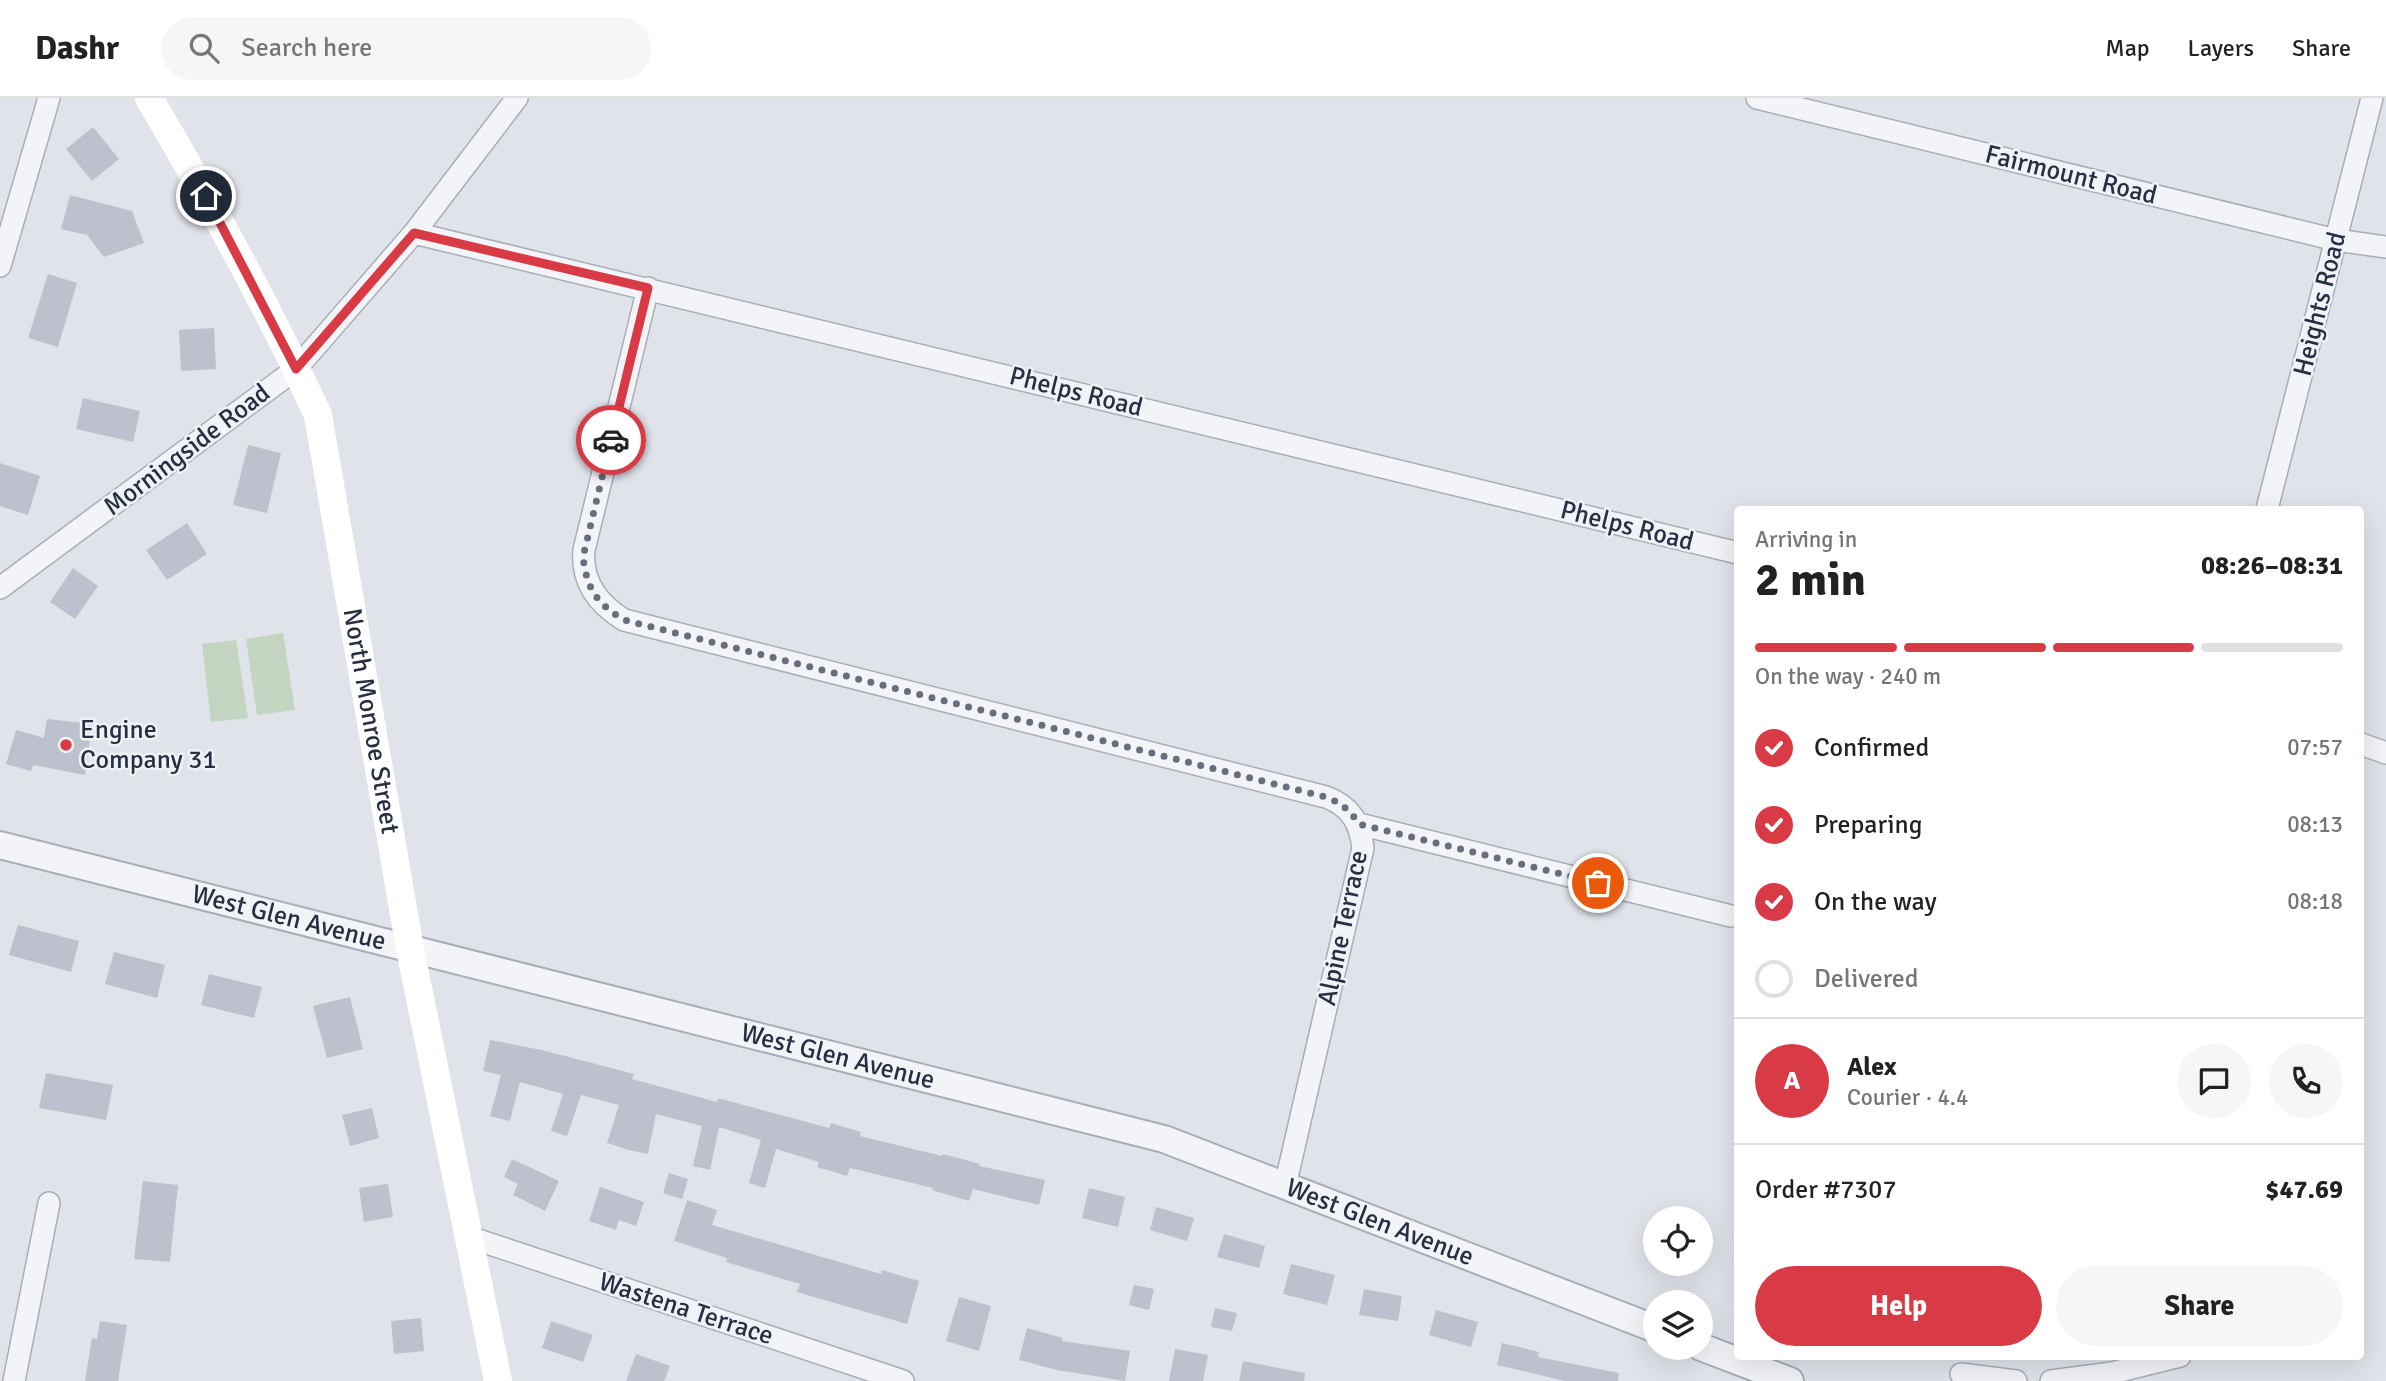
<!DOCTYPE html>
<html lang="en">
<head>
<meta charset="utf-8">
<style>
	:root { --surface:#fff; --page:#f6f6f6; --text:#222; --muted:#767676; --line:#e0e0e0; --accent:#d83b45 }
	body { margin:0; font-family:Signika,sans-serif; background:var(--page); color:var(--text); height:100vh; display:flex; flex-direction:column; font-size:26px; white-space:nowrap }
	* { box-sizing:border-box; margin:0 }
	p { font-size:23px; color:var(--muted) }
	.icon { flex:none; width:38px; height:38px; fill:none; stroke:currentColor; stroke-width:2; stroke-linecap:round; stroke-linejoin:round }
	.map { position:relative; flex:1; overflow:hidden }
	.panel { position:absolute; left:1734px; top:408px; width:630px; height:854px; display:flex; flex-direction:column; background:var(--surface); border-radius:7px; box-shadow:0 7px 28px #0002 }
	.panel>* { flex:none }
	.buttons { position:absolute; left:1643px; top:1108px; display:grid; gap:14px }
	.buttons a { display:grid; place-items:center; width:70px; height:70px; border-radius:50%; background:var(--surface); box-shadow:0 7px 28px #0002; font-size:35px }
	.pin { position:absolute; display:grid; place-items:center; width:60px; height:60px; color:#fff; margin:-30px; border:4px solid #fff; border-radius:50%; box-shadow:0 2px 7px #0007 }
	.courier { position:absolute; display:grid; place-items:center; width:70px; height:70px; margin:-35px; border:5px solid #d83b45; border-radius:50%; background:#fff; color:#222; box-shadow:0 2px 9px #0007 }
	.headline em { font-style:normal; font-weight:700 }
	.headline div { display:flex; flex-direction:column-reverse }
	.headline { display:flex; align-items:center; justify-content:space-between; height:119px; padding:0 21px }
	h1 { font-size:46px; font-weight:700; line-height:52px }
	.bar { display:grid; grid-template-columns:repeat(4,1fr); gap:10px 7px; align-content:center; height:84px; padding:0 21px }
	.bar i { height:9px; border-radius:5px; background:var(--line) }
	.bar .current { background:var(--accent) }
	.bar p { grid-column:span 4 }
	.line { display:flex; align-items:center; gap:18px; padding:0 21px; border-top:2px solid var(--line) }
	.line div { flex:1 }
	.round { display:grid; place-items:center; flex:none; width:74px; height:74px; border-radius:37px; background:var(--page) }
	ol { padding:0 21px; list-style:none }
	li { display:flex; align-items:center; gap:21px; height:77px }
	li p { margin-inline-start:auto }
	li .icon { padding:7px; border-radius:50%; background:var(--accent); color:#fff; stroke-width:4 }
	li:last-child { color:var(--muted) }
	li i { width:38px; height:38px; border:4px solid var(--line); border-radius:50% }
	.action { display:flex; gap:14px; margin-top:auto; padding:14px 21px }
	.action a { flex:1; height:80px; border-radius:42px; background:var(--accent); color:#fff; font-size:28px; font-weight:700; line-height:80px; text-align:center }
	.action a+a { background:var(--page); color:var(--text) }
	header { display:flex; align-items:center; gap:42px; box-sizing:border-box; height:98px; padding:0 35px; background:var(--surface); border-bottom:2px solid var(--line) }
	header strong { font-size:33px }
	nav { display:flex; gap:38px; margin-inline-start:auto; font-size:24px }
	.search { width:490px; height:63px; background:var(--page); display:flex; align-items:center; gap:18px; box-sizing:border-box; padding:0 24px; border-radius:38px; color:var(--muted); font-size:26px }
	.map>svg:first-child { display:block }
</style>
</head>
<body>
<header>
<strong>Dashr</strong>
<div class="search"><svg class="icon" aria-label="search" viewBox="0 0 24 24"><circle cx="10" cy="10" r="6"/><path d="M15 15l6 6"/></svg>Search here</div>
<nav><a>Map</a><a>Layers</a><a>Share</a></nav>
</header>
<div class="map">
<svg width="2386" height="1283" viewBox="0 0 2386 1283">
	<rect width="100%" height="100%" fill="#e0e3ea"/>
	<!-- green -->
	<path fill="#c3d4c0" d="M283,535l12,77 -38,5 -11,-76z
		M236,542l12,78 -37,4 -9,-78z"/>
	<!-- building -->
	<path fill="#bcc1cd" d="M93,29l26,32 -27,22 -26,-32z
		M70,97l62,16 12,32 -40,14 -17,-22 -26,-6z
		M48,176l29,9 -19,64 -30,-9z
		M214,230l2,41 -35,2 -2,-41z
		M83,300l57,13 -7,31 -57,-13z
		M248,347l33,8 -14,60 -34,-8z
		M0,365l40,13 -12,39 -28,-9z
		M187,425l20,31 -40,26 -21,-30z
		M73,470l25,18 -23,33 -25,-17z
		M47,621l45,5 -7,51 -52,-10 -2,6 -25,-7 10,-34 28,8z
		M18,827l61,16 -8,31 -62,-17z
		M114,854l51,13 -8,33 -52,-14z
		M209,876l53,13 -8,31 -53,-13z
		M350,899l13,52 -36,9 -14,-52z
		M490,942l52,10 92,24 -2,5 85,23 1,-4 111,30 2,-5 30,9 -1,4 82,20 1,-2 37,10 -1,2 66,14 -6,25 -66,-16 -4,12 -37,-11 1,-2 -83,-20 -3,8 -30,-9 2,-5 -43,-13 -11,39 -16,-5 12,-43 -42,-13 -9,43 -17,-4 9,-40 -46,-12 -8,40 -19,-4 -22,-7 12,-38 -38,-10 -14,41 -16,-5 12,-37 -43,-12 -10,39 -20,-5 11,-41 -18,-4z
		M46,975l67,12 -7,35 -67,-12z
		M372,1010l7,30 -29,8 -8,-31z
		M512,1061l47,22 -14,30 -32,-16 5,-11 -14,-7z
		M669,1075l19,6 -6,20 -19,-6z
		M143,1083l35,4 -8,77 -36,-3z
		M388,1086l5,33 -29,5 -5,-34z
		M600,1089l44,15 -8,24 -17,-6 -3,10 -27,-9z
		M1089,1090l36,9 -7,30 -36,-9z
		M687,1102l30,10 -5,15 169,49 1,-4 37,11 -12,43 -110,-32 3,-8 -74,-22 1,-4 -53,-17z
		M1156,1109l38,11 -7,23 -37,-11z
		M1224,1136l41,12 -6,22 -42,-11z
		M1291,1166l44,11 -8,30 -44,-11z
		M1134,1187l20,4 -5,21 -20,-5z
		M1364,1191l38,7 -4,25 -39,-6z
		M959,1199l32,9 -12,45 -33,-10z
		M1215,1210l22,5 -5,18 -21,-4z
		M1436,1212l42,12 -7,25 -42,-12z
		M421,1220l3,33 -30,3 -3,-33z
		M100,1223l27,4 -9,56h-33l7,-43 5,1z
		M551,1223l42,14 -10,27 -41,-14z
		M1027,1230l36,10 -1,3 68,10 -5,30 -68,-11 -38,-10z
		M1502,1245l37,9 -1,5 81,16 -1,8h-53l-68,-16z
		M1175,1251l33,6 -5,26h-34z
		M636,1256l34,12 -6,15h-38z
		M1243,1263l62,12 -1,8h-65z"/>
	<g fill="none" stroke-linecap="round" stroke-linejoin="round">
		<defs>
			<path id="minor" d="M1757,0l579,142 50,7
				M414,135l1324,320
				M0,168l49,-168
				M648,190l-64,262c-3,32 14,54 40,70l702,177c24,9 34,25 37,51l-78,338
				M2267,411l105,-411
				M0,490l296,-219 118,-136 103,-135
				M2361,646l25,9
				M1359,726l372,92
				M469,1139l434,144
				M1961,1276l55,7
				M14,1283l35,-178
				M2051,1283l61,-8 68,-17"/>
			<g id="tertiary">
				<path id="s1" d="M0,747l1164,294 492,190"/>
				<path d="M1701,1249l89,34"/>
			</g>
		</defs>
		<!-- minor casing -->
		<use href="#minor" stroke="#a8adb8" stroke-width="24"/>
		<!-- tertiary casing -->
		<use href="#tertiary" stroke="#a8adb8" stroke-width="30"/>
		<!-- minor -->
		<use href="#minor" stroke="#f3f4f8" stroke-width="21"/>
		<!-- tertiary -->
		<use href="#tertiary" stroke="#f3f4f8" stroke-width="26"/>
		<!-- secondary -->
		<path stroke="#fff" stroke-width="28" id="s2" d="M149,0c61,103 119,209 169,317l92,534 88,432"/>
	</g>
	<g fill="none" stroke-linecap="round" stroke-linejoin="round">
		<!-- done -->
		<path stroke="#686e7d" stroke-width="7" stroke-dasharray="0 12.6" d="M611,342l-28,117c4,32 13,46 41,63l702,177c15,6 24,13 33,27l239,59"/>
		<!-- route -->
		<path stroke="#d83b45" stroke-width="9" d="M206,98l90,173 118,-136 234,55 -37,152"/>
	</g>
	<!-- markers -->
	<circle fill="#d83b45" stroke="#eff2f7" stroke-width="2.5" cx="66" cy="647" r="7"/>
	<g text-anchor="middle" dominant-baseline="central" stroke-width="5" stroke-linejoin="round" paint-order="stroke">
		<!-- street labels -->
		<g font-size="26" fill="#272f43" stroke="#eff2f7">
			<text transform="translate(2071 77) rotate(14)">Fairmount Road</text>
			<text transform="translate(2320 206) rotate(-76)">Heights Road</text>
			<text transform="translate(1076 294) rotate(14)">Phelps Road</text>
			<text transform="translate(187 352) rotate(-37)">Morningside Road</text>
			<text transform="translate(1627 428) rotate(14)">Phelps Road</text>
			<text stroke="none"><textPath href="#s2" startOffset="670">North Monroe Street</textPath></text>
			<text stroke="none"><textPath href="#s1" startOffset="298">West Glen Avenue</textPath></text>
			<text transform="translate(1343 830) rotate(-78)">Alpine Terrace</text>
			<text stroke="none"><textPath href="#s1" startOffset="864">West Glen Avenue</textPath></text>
			<text stroke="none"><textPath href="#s1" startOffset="1432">West Glen Avenue</textPath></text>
			<text transform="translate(686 1211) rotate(18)">Wastena Terrace</text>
		</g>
		<!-- poi labels -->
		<g font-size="26" fill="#272f43" stroke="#eff2f7" text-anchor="start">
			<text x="80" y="632">Engine<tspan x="80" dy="30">Company 31</tspan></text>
		</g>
	</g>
</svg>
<div class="buttons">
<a><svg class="icon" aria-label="locate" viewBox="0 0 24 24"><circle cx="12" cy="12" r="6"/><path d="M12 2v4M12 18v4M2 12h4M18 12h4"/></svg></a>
<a><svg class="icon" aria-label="layers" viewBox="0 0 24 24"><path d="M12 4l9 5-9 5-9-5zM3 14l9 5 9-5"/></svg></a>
</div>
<div class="pin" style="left:1598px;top:785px;background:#ea580c"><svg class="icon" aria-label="bag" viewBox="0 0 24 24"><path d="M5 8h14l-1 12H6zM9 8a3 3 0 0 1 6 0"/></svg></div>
<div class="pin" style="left:206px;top:98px;background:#1f2937"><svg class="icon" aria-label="home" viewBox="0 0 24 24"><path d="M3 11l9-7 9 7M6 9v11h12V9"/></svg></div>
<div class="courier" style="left:611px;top:342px"><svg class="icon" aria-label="car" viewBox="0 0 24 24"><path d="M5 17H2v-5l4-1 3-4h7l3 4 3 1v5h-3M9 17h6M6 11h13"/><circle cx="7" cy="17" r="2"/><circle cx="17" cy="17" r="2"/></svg></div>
<section class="panel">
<div class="headline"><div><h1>2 min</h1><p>Arriving in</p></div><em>08:26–08:31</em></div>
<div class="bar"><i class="current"></i><i class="current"></i><i class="current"></i><i></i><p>On the way · 240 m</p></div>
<ol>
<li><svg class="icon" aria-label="check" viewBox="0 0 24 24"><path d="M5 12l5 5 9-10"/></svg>Confirmed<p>07:57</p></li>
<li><svg class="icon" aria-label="check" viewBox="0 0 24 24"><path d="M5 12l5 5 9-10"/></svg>Preparing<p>08:13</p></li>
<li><svg class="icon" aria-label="check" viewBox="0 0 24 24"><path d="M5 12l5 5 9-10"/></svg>On the way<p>08:18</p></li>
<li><i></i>Delivered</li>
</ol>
<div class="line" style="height:126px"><b class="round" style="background:var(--accent);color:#fff">A</b><div><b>Alex</b><p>Courier · 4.4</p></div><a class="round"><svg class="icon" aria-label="chat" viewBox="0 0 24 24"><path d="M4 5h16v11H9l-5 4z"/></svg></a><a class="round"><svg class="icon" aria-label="phone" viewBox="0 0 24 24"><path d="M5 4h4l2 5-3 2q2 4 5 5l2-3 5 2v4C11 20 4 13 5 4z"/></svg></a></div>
<div class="line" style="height:91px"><div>Order #7307</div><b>$47.69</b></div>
<div class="action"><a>Help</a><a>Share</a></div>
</section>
</div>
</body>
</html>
